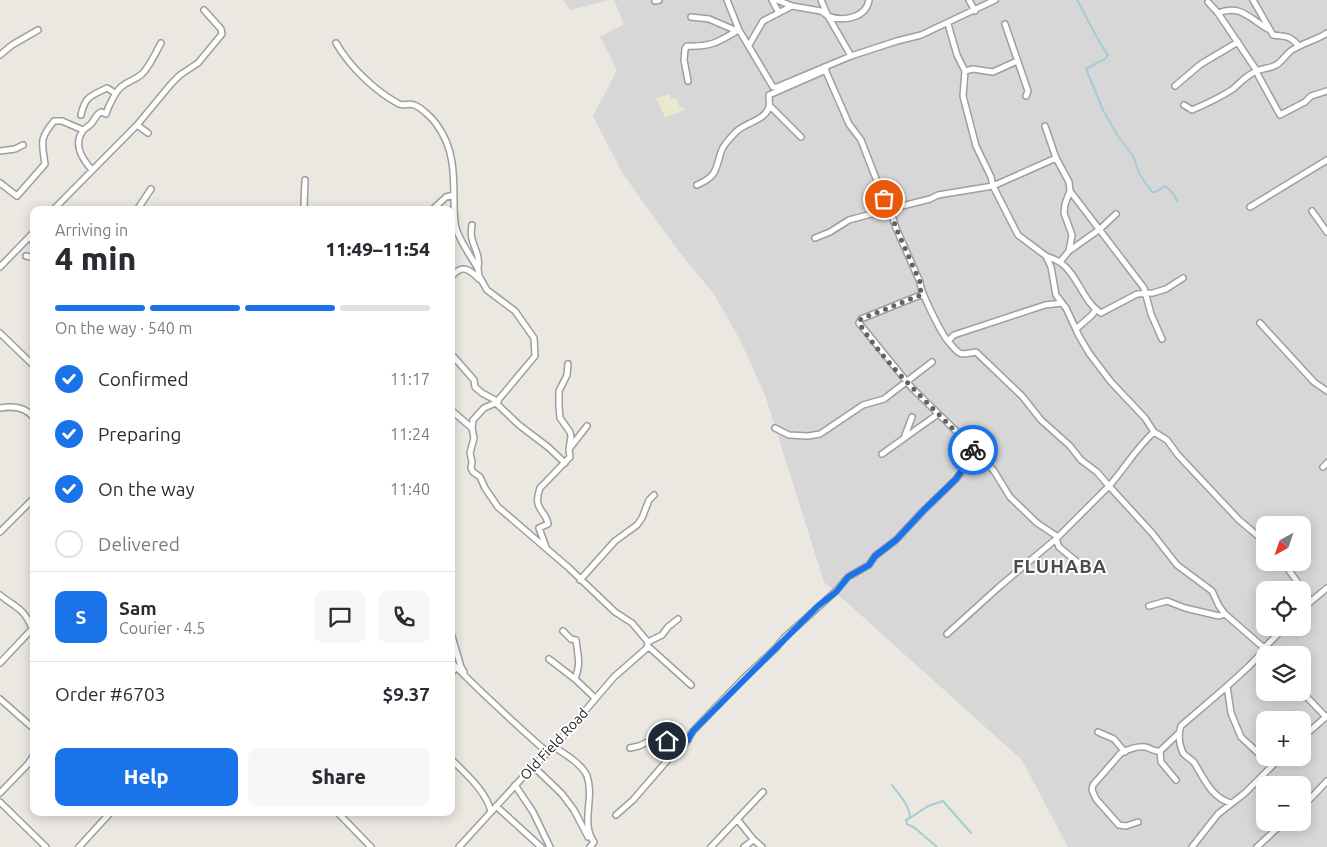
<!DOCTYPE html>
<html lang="en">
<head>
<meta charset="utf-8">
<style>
	:root { --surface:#fff; --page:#f7f7f7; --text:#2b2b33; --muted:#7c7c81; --line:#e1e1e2; --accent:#1a73e8 }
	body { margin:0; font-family:Ubuntu,sans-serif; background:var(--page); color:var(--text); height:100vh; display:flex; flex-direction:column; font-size:19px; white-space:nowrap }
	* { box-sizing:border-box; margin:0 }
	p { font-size:16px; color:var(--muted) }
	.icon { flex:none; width:28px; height:28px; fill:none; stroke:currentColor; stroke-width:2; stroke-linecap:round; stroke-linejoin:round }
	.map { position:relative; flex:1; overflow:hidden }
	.sheet { position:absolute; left:30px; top:206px; width:425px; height:610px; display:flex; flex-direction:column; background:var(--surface); border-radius:10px; box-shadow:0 2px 12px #0003 }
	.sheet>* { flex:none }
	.needle { width:32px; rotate:220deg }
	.buttons { position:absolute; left:1256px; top:516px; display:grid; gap:10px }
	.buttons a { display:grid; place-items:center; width:55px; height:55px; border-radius:10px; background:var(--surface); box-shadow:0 2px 12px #0003; font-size:25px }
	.pin { position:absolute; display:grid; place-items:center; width:42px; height:42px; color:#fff; margin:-21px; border:2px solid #fff; border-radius:50%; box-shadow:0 1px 5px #0007 }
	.courier { position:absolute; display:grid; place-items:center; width:50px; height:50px; margin:-25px; border:4px solid #1a73e8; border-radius:50%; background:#fff; color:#222; box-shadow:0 1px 6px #0007 }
	.headline em { font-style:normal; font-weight:800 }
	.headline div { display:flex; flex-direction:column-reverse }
	.headline { display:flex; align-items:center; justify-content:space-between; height:85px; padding:0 25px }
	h1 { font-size:32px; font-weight:800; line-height:38px }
	.bar { display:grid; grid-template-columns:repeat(4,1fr); gap:8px 5px; align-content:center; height:60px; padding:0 25px }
	.bar i { height:6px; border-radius:4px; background:var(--line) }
	.bar .selected { background:var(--accent) }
	.bar p { grid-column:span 4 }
	.line { display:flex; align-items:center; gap:12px; padding:0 25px; border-top:1px solid var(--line) }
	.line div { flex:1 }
	.round { display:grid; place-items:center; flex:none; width:52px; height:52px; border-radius:10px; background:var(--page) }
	ol { padding:0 25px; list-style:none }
	li { display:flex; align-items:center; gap:15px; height:55px }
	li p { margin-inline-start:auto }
	li .icon { padding:5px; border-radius:50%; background:var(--accent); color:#fff; stroke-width:4 }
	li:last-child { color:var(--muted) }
	li i { width:28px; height:28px; border:2px solid var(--line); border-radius:50% }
	.action { display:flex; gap:10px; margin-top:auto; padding:10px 25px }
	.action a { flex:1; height:58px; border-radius:10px; background:var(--accent); color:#fff; font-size:20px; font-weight:800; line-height:58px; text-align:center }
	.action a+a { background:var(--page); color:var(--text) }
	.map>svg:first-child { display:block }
</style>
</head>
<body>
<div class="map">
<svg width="1327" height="847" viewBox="0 0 1327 847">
	<rect width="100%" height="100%" fill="#ebe7e1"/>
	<!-- residential -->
	<path fill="#d8d7d7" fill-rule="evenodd" d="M563,0h47l-40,10z
		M614,0h713v847h-259l-46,-87 -198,-178 -59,-187 -25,-55 -26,-46 -35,-42 -56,-78 -30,-58 24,-46 -17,-33 24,-13zM1265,525h37v37h-37zM1265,590h37v38h-37zM1265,655h37v37h-37zM1265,720h37v38h-37zM1265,785h37v37h-37z"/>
	<!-- farmland -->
	<path fill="#e8e9cd" d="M670,94l1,5 5,-1 3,8 7,4 -21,7 -9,-19z"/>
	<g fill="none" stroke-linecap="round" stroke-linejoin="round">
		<!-- stream -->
		<path stroke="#a4ccd6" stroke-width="2" d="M1077,0c11,18 18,38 31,55l-3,4 -19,10 18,43 14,24 15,20 7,19 12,17h4l9,-6 6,5 7,11
			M892,785c7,9 18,21 18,33l-4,2 1,4 8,4 22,19
			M910,818l18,-12 15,-5 28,32"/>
		<defs>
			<path id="street" d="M727,0l12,30 34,57h4l74,-31 46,-15 24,-6 74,-35
				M772,0l7,13
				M777,0l15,6
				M821,0l7,16c15,6 38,2 41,-16
				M969,0l6,11
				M1253,0l20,35c14,2 16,0 26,11
				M655,1l4,-1
				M1208,2l10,11 39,58 1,4 22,40 25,-13 6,-6 16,-5
				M1218,13c23,-9 32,6 50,16
				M691,17l18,2 28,12
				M948,24l9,31 8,16 -2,25 13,50 15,31 2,9 63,-28
				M1005,24l23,67 -2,5
				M336,43c14,24 39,48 63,61 5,2 10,-1 15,1 7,2 19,14 23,20 17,23 17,49 17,77 0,8 0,18 2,26 4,14 15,28 22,41l1,7 8,14 28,21 19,27 1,18 -36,43 -2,5 22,21 29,22 17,16
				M749,45l14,-24 29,-15 29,5 7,5 23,40
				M0,55l12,-10 26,-15
				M824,67l25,57 12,16 19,49 10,20 40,-10 8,-4 55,-9 25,49 28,21 5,11 5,28 10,13 13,28 10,17 22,29 34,36 9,14 13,8 11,15 61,65 26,22
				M965,71l8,-2 20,3 24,-11
				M688,81l-4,-21 1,-11 2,-3c22,1 30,-3 48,-14
				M1175,86l26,-22 37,-22
				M1184,105l8,5c14,-6 29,-13 41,-21 6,-5 11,-11 18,-15 10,-7 16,-4 25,-9 6,-3 10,-11 16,-15 11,-7 24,-10 35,-17
				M770,106l31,31
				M81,115c4,-19 10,-19 26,-27l8,5
				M137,125l11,8
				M1045,126l11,32 13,24 1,9 -5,13 -1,9 8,22 -3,16
				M0,151l15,-2 8,-4
				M92,170c-9,-10 -19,-24 -10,-38 2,-4 6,-5 9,-8 4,-4 4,-9 10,-12l5,2c2,-7 10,-23 15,-27 7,-6 14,-7 21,-13 8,-8 13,-20 19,-31
				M305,180l-1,25 2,5
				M0,183l17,13 28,-32c-3,-21 -6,-25 9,-43h8l21,9
				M697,185c20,-9 18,-14 24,-33 2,-7 9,-14 14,-19 8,-10 30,-12 34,-26 1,-3 0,-8 0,-12l57,-25
				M1070,191l74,97 7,26 11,25
				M1250,207l77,-47
				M53,210l84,-85 34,-41 9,-9 18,-12 24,-29 -1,-5 -17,-19
				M137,210l14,-21
				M432,210l14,-13 8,-2
				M1312,211l15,21
				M472,225c-4,20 9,24 6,43
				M30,236l4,8
				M815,238l15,-6 19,-12 41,-11 6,19 24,54c0,9 21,51 28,59
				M26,256l8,2
				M1046,256c5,2 11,4 15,7 17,12 22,39 40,50l36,-19 16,-1 13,-4 17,-11
				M1060,262l9,-11 31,-22 16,-15
				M0,267l34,-35
				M453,275c10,-11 17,-5 26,4
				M923,294l-62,25 -2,4 53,65 43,42 39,41 16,26 27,26 21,14
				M1062,303l-17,2 -91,30 -6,6c11,13 10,15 28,11l46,44 19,24 29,26 11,14 16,12 12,14c16,-18 27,-38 45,-54
				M1260,323l54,59 13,9
				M1076,329l16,-14 4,-6
				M0,333l34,33
				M453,356l21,24 1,7 7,6 15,8
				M568,364l-1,11 -8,16v16l1,11 10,14 1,5 -2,12
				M498,402l-14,6 -11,12 -1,8 2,10 -4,15 2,9 -1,6 2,4 7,5 5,11 13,19 71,61 46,44 17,11 16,19
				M0,408c12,-2 26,-1 34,10
				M451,410l21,18
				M775,428l14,7 19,1 12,-2 43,-29 21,-6 48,-37
				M904,438l8,-21
				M882,454l56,-40
				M1323,467l4,-4
				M0,532l34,-34
				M1056,539l3,8 28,23
				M546,547l-7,-19 9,-4c-2,-14 -16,-14 -8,-36l30,-31 -1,-8 18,-23
				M1283,562l28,39
				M451,568v5
				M580,580l35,-39 22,-16 5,-7 7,-18 5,-5
				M0,595c16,13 23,12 32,33
				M1149,606l18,-5 18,7 34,8 6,-2
				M1302,609l25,-21
				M451,624v5
				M563,631l8,8 5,1c2,17 5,23 -1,39l20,19
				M451,633l10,34 3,5
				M947,634l53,-48 56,-47 53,-53 43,47 25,32 35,26 7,15 6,8 39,34
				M648,642l14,-7 6,-8 10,-8
				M647,648h3l41,37
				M549,659l26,20
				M451,662c31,31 63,61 96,90
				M0,663l34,-36
				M451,674l5,-7
				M1227,686l4,27 10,24 30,28
				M1302,692l24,25
				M0,699l34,30
				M1098,732l16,7 11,13
				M1302,738l25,-22
				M554,747c11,7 28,17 33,29 8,22 -7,47 7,66l-4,5
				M630,748l9,-2 15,-7 13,2 5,-2 16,1
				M451,759c14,14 36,33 40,53
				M533,766l29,28 12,16 14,27
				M1176,780l-15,-18 -1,-11 19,-18
				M515,785l18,27 17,35
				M0,793l28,-29 6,-9
				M0,802l46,45
				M1231,803c-19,-5 -27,-24 -36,-39 -3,-5 -9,-7 -12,-11 -4,-8 -5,-20 -2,-27 13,-12 81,-67 83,-78l20,-20
				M1302,804l7,-4 18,-19
				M496,806l45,41
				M337,812l34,35
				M616,815l17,-15 45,-52 6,-3 9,-14 51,-53 32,-30 8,-10 52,-47 12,-14 21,-12 6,-9 21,-16 27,-29 33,-32c14,-15 2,-17 27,-18
				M737,819l16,20 -1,2 -8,6
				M1138,822l-12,4 -7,-1 -23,-26 -4,-9 1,-5 28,-32c6,-3 17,-7 24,-6 6,1 9,5 15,4
				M753,839l9,8
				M79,847l32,-35
				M459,847l74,-81 21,-19 60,-70 33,-29 1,-6
				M711,847l52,-55
				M1192,847l26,-33 27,-21 35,-35
				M1257,847l27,-25"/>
		</defs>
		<!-- street casing -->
		<use href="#street" stroke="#9e9e9e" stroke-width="8"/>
		<!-- street -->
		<use href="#street" stroke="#fff" stroke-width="5"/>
	</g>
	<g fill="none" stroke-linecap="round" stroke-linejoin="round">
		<!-- done -->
		<path stroke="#636260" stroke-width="5" stroke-dasharray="0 9" d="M884,199l6,10 6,19 24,54v7l3,5 -62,25 -2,4c30,47 77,86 114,127"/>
		<!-- route -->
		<path stroke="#1a73e8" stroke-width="6" d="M667,741l5,-2 16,1 5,-9 125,-125 18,-14 12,-15 21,-12 6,-9 21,-16 27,-29 33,-32 10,-15 4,-3h13l-10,-11"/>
	</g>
	<g text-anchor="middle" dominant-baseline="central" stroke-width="4" stroke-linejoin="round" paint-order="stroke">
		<!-- street labels -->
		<g font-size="14" fill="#1a1a1a" stroke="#fff">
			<text transform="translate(554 744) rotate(-47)">Old Field Road</text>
		</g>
		<!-- district labels -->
		<g font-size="19" font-weight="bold" letter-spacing="1" fill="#4d4d4d" stroke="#fff">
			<text x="1060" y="566">FLUHABA</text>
		</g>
	</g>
</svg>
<div class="buttons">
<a><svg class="needle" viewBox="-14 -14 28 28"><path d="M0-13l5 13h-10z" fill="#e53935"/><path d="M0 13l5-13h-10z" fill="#7c7c81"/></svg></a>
<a><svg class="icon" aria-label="locate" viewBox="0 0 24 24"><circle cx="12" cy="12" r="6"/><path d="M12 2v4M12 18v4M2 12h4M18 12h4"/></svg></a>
<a><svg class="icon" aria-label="layers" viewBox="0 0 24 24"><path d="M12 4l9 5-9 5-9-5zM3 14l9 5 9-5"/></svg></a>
<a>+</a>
<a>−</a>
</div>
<div class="pin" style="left:884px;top:199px;background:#ea580c"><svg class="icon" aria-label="bag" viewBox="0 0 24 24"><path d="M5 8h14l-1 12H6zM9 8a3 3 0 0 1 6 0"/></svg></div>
<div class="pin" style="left:667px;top:741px;background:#1f2937"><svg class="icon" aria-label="home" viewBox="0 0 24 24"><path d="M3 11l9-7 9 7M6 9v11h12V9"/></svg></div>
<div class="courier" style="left:973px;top:450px"><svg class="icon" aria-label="bike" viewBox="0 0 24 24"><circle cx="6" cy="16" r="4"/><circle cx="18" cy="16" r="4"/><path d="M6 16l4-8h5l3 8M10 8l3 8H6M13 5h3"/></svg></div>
<section class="sheet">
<div class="headline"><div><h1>4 min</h1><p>Arriving in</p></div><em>11:49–11:54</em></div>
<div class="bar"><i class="selected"></i><i class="selected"></i><i class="selected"></i><i></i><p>On the way · 540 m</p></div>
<ol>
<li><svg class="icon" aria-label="check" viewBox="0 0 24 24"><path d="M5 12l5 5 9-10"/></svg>Confirmed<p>11:17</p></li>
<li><svg class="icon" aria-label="check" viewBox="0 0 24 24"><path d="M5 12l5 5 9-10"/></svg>Preparing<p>11:24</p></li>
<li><svg class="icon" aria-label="check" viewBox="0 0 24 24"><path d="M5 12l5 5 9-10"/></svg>On the way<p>11:40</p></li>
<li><i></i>Delivered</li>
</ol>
<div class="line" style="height:90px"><b class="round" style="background:var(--accent);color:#fff">S</b><div><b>Sam</b><p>Courier · 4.5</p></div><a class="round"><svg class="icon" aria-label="chat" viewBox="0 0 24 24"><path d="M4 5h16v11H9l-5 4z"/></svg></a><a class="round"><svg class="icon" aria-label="phone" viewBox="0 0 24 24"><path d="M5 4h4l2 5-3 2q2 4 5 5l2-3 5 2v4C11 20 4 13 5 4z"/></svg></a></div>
<div class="line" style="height:65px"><div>Order #6703</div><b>$9.37</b></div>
<div class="action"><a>Help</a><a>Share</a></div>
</section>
</div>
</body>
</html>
